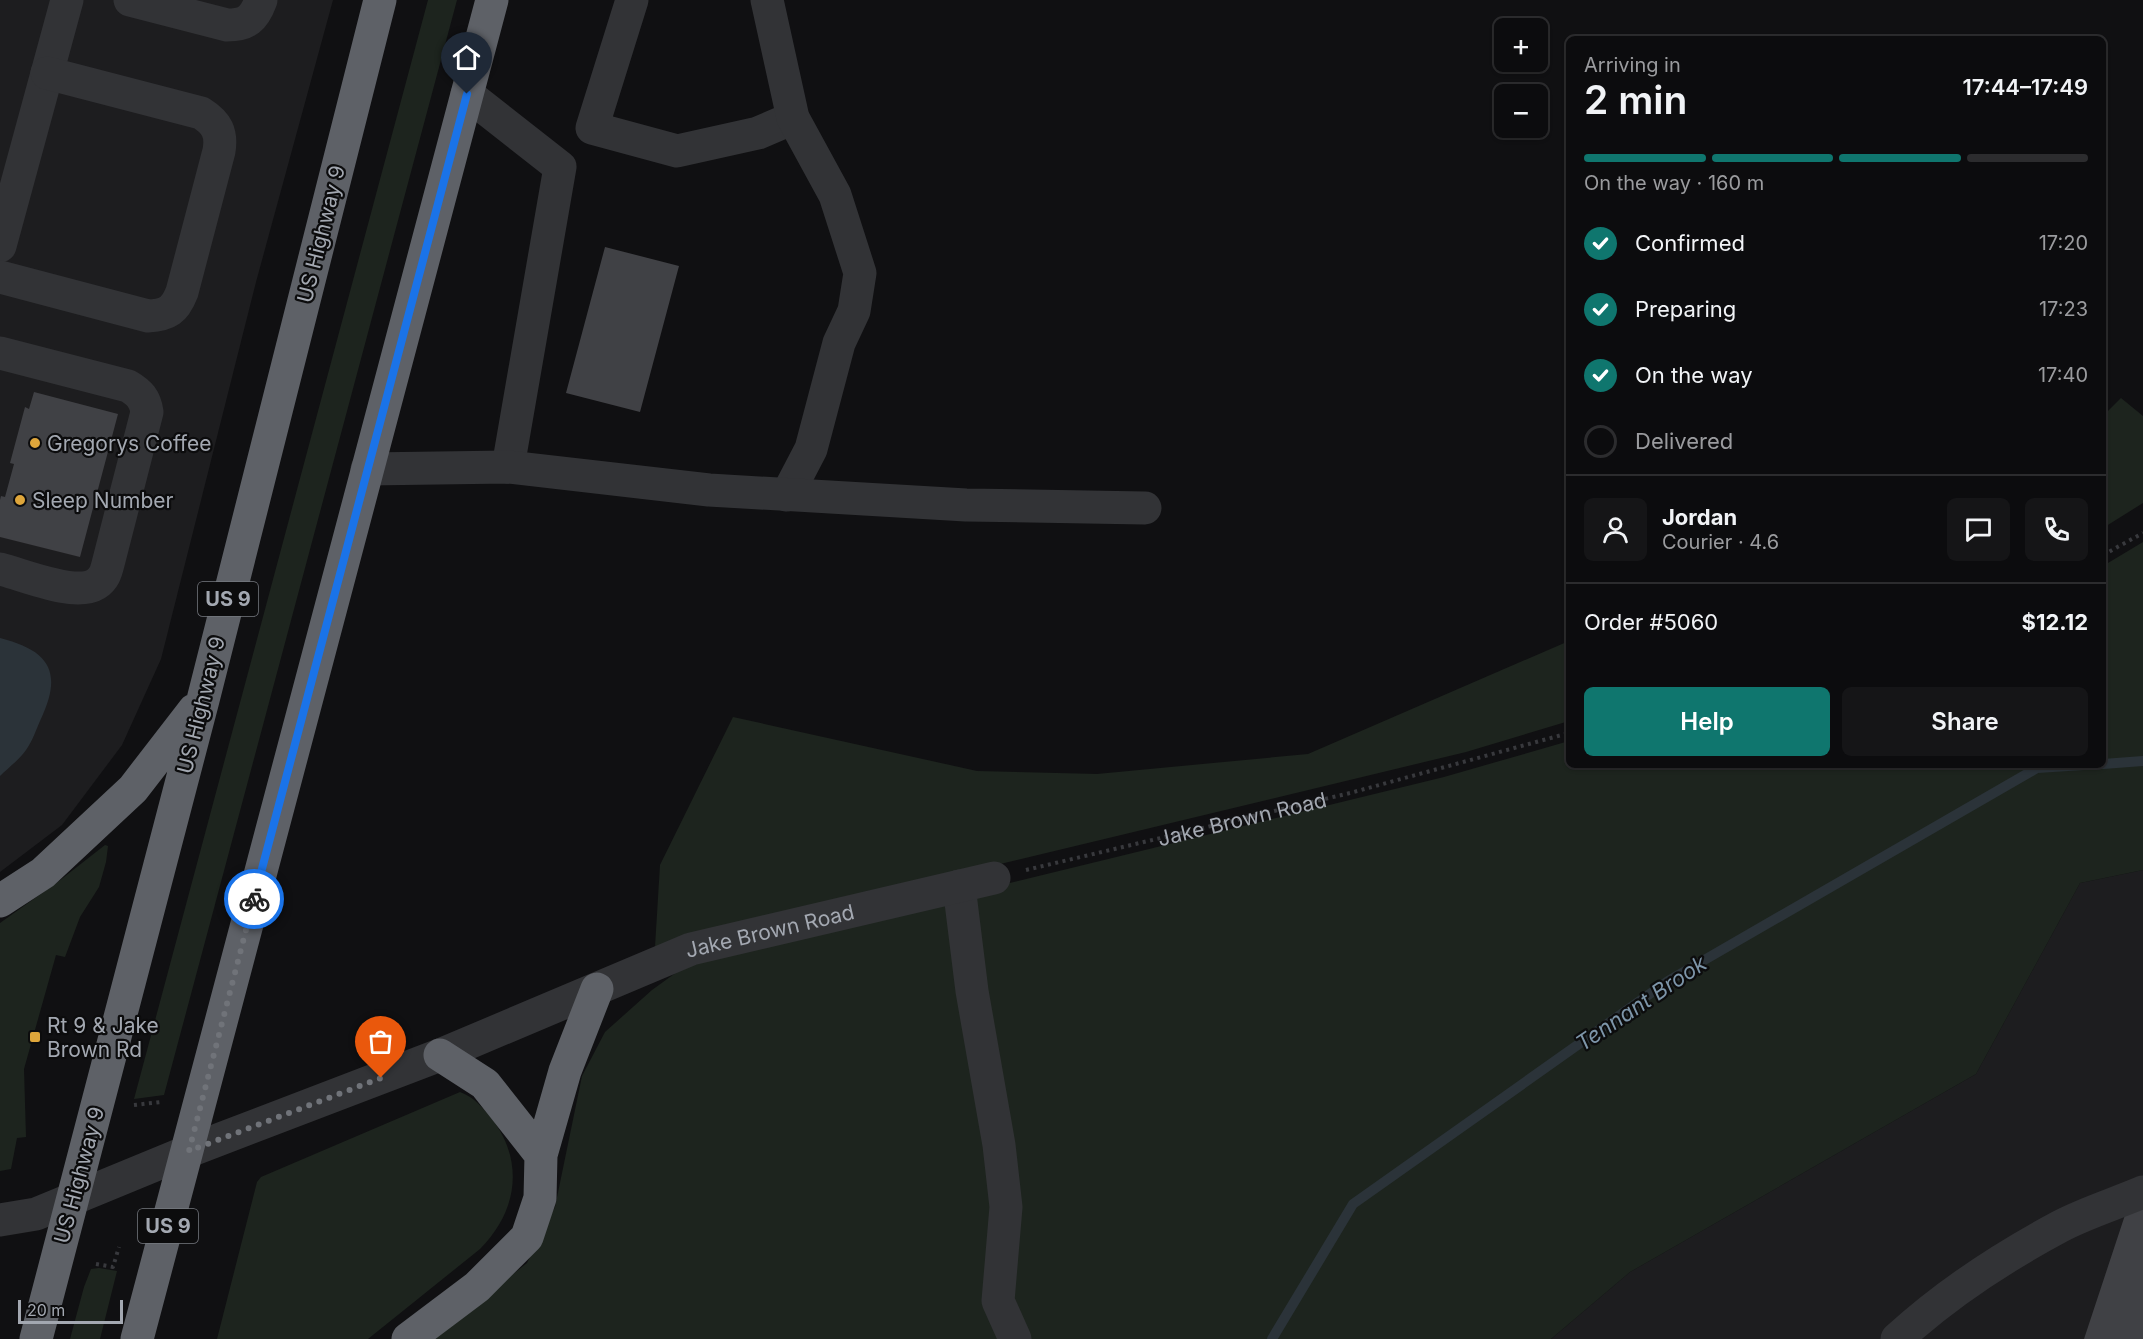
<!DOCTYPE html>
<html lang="en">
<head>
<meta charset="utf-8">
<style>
	:root { --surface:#0c0c0e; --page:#151517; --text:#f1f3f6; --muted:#9a9b9e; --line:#2c2c2e; --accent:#0f766e }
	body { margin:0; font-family:Inter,sans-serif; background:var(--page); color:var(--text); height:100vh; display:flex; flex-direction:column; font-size:22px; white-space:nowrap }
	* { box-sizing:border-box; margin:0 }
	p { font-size:20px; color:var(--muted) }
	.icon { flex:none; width:33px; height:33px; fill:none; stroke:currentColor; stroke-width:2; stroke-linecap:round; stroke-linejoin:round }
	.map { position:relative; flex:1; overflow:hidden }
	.panel { position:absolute; left:1566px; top:36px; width:540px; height:732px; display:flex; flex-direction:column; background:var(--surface); border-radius:9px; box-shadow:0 2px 4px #0004,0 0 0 2px var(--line) }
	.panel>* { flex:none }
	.controls { position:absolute; left:1494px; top:18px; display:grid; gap:12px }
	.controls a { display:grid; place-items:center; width:54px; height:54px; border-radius:9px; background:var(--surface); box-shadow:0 2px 4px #0004,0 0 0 2px var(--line); font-size:30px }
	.scale { position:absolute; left:18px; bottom:15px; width:105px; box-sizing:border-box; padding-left:6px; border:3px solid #a3a8b1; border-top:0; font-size:16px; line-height:21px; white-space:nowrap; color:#a3a8b1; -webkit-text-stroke:4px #0c0c0d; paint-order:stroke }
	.pin { position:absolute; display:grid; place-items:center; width:51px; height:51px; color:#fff; margin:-62px -26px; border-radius:50% 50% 50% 0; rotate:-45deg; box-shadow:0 0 6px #0007 }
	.pin .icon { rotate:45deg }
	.courier { position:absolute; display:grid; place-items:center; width:60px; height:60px; margin:-30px; border:4px solid #1a73e8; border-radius:50%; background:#fff; color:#222; box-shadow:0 2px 8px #0007 }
	.overview em { font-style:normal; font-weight:600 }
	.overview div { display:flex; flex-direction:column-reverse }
	.overview { display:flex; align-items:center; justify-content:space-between; height:102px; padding:0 18px }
	h1 { font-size:39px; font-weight:600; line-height:45px }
	.bar { display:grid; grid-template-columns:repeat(4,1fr); gap:9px 6px; align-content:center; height:72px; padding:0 18px }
	.bar i { height:8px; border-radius:4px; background:var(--line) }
	.bar .current { background:var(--accent) }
	.bar p { grid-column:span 4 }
	.line { display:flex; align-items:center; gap:15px; padding:0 18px; border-top:2px solid var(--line) }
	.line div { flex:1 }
	.round { display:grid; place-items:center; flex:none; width:63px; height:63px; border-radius:9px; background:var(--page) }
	ol { padding:0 18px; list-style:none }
	li { display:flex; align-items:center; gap:18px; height:66px }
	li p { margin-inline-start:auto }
	li .icon { padding:6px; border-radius:50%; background:var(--accent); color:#fff; stroke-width:4 }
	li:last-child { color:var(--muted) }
	li i { width:33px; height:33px; border:3px solid var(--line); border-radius:50% }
	.cta { display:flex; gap:12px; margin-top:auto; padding:12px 18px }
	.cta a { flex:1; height:69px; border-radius:9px; background:var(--accent); color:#fff; font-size:24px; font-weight:600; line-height:69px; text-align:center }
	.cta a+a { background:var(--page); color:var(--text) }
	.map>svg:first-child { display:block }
</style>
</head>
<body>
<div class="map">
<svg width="2143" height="1339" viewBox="0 0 2143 1339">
	<rect width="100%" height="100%" fill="#101012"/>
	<!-- built -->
	<path fill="#1d1d1f" d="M0,0h333l-77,282 -95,377 -39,86 -60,80 -62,47z
		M2143,870v469h-592l79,-67 346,-198 104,-191z"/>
	<!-- green -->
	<path fill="#1d241e" d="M428,0h29l-293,1095 -30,4z
		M2121,398l22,18v87l-40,25v-112z
		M2143,542v328l-63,13 -104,191 -346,198 -79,67h-1120l96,-76 28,-56 27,-131 23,-44 47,-42 36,-26 113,-30 643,-157 125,-36v24h534v-199z
		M1569,641v80l-103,31 -811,195 5,-82 73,-148 244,54 120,3 211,-20z
		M105,845l3,1 -2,16 -7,25 -19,30 -15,40 -9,-2 -32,114 2,68 -9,1 -6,31 -11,2v-248l59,-42z
		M460,1092c14,5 23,16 32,27 33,43 25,93 -12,130l-112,90h-151l40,-157 4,-5z
		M99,1268l18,3 -17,68h-30l14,-52 7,-18z"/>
	<!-- water -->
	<path fill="#2b3339" d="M0,638c51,13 63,35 40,83 -4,9 -8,21 -14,29 -7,10 -18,18 -26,26z"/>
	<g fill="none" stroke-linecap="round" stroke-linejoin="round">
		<!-- stream -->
		<path stroke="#2b3339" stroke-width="10" d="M2103,764l40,-3
			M1272,1339l81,-135 315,-223 369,-213 47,-3"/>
	</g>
	<!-- building -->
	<path fill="#404145" d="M605,247l74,19 -39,146 -74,-19z
		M34,392l84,22 -38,143 -80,-20v-37l1,-4 4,1 9,-33 -4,-1 15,-56 4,2z
		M2143,1207v132h-59l41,-124z"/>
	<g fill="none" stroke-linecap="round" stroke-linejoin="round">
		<!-- path -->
		<g stroke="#38393d" stroke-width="4" stroke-dasharray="3 4.5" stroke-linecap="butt">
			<path d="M2103,555l40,-22"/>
			<path id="s1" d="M1026,870l324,-77 219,-60"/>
			<path d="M134,1105l27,-3"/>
			<path d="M96,1264l17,3 6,-20"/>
		</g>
		<!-- minor -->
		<g stroke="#323336" stroke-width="33">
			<path d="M130,0l97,25c20,0 27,-6 34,-25"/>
			<path d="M632,0l-40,128 85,23 81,-18 35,-15"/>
			<path d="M767,0l26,118 42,77 25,78 -6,38 -15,32 -28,106 -24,46"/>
			<path d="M467,94l93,73 -52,300"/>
			<path d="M0,246l67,-246"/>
			<path d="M0,277l148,39c20,-1 27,-6 34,-24l37,-141c3,-18 -2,-28 -18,-38l-154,-40"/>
			<path d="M0,353l128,33c12,7 17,13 19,26l-39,152c-2,8 -4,15 -12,20 -21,13 -72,-9 -96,-15"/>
			<path d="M367,469l141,-2 201,23 257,15 179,3"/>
			<path d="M959,886l13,105 27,154 7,62 -8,94 17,38"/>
			<path id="s2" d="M0,1220l36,-6 153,-63 251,-96 251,-106 303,-71"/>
			<path d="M1897,1339c47,-43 106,-82 162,-112 26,-14 56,-23 84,-35"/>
		</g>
		<!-- highway -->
		<path stroke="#5e6167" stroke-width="33" d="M0,901l43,-28 90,-84 61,-79
			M541,1155l24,-84 32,-82
			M36,1339l167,-639 177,-700
			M137,1339l355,-1339
			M408,1339l69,-52 50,-50 13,-39 1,-43 -56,-71 -45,-29"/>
	</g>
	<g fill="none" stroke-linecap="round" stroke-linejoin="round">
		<!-- done -->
		<path stroke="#707379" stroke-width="6" stroke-dasharray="0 10.8" d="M254,899l-65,252 192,-73"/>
		<!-- route -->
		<path stroke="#1a73e8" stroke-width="8" d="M254,899l213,-805"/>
	</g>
	<!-- markers -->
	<g fill="#dfa63b" stroke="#0c0c0d" stroke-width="2">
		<circle cx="35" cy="443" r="6"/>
		<circle cx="20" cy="500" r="6"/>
		<rect x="29" y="1031" width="12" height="12" rx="3"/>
	</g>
	<g text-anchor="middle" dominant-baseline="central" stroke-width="4.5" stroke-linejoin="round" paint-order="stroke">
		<!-- shield labels -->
		<g fill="#0c0c0d" stroke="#767980" stroke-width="1.5">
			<rect x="198" y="582" width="60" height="34" rx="4.5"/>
			<rect x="138" y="1209" width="60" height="34" rx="4.5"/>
		</g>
		<g font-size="20" font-weight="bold" fill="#a3a8b1">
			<text x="228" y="599">US 9</text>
			<text x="168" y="1226">US 9</text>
		</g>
		<!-- street labels -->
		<g font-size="21" fill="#a3a8b1" stroke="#0c0c0d">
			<text transform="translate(321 234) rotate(-76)">US Highway 9</text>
			<text transform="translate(201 705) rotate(-76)">US Highway 9</text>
			<text stroke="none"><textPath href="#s1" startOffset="222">Jake Brown Road</textPath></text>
			<text stroke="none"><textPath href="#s2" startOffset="824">Jake Brown Road</textPath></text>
			<text transform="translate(79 1175) rotate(-75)">US Highway 9</text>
		</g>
		<!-- poi labels -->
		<g font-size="21" fill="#a3a8b1" stroke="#0c0c0d" text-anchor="start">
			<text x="47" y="443">Gregorys Coffee</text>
			<text x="32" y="500">Sleep Number</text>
			<text x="47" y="1025">Rt 9 &amp; Jake<tspan x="47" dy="24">Brown Rd</tspan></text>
		</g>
		<!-- water labels -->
		<g font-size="22" font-style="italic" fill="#7d95a9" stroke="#0c0c0d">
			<text transform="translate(1641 1003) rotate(-34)">Tennant Brook</text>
		</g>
	</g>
</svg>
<div class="controls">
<a>+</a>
<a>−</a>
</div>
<div class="scale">20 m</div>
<div class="pin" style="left:381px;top:1078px;background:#ea580c"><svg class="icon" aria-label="bag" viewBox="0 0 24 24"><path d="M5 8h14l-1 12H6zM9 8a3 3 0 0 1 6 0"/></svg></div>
<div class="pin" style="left:467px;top:94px;background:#1f2937"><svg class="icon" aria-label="home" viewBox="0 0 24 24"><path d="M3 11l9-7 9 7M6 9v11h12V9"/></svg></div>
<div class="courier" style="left:254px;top:899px"><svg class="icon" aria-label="bike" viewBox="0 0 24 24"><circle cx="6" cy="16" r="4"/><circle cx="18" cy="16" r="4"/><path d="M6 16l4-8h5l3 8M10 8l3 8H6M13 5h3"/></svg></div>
<section class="panel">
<div class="overview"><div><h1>2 min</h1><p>Arriving in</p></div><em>17:44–17:49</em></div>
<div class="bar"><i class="current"></i><i class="current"></i><i class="current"></i><i></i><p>On the way · 160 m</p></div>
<ol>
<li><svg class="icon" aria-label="check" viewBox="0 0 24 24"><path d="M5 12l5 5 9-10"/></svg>Confirmed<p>17:20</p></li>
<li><svg class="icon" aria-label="check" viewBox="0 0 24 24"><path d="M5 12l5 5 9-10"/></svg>Preparing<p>17:23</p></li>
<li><svg class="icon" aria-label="check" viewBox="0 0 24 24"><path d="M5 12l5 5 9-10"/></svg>On the way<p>17:40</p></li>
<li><i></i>Delivered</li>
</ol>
<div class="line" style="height:108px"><a class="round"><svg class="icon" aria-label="person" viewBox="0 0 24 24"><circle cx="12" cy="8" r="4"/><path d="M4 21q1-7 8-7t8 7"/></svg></a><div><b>Jordan</b><p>Courier · 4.6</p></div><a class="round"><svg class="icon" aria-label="chat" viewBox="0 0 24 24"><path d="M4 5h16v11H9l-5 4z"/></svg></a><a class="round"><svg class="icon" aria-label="phone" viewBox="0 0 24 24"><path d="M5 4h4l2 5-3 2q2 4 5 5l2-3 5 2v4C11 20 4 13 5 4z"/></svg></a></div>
<div class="line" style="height:78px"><div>Order #5060</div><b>$12.12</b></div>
<div class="cta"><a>Help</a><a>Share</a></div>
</section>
</div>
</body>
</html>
